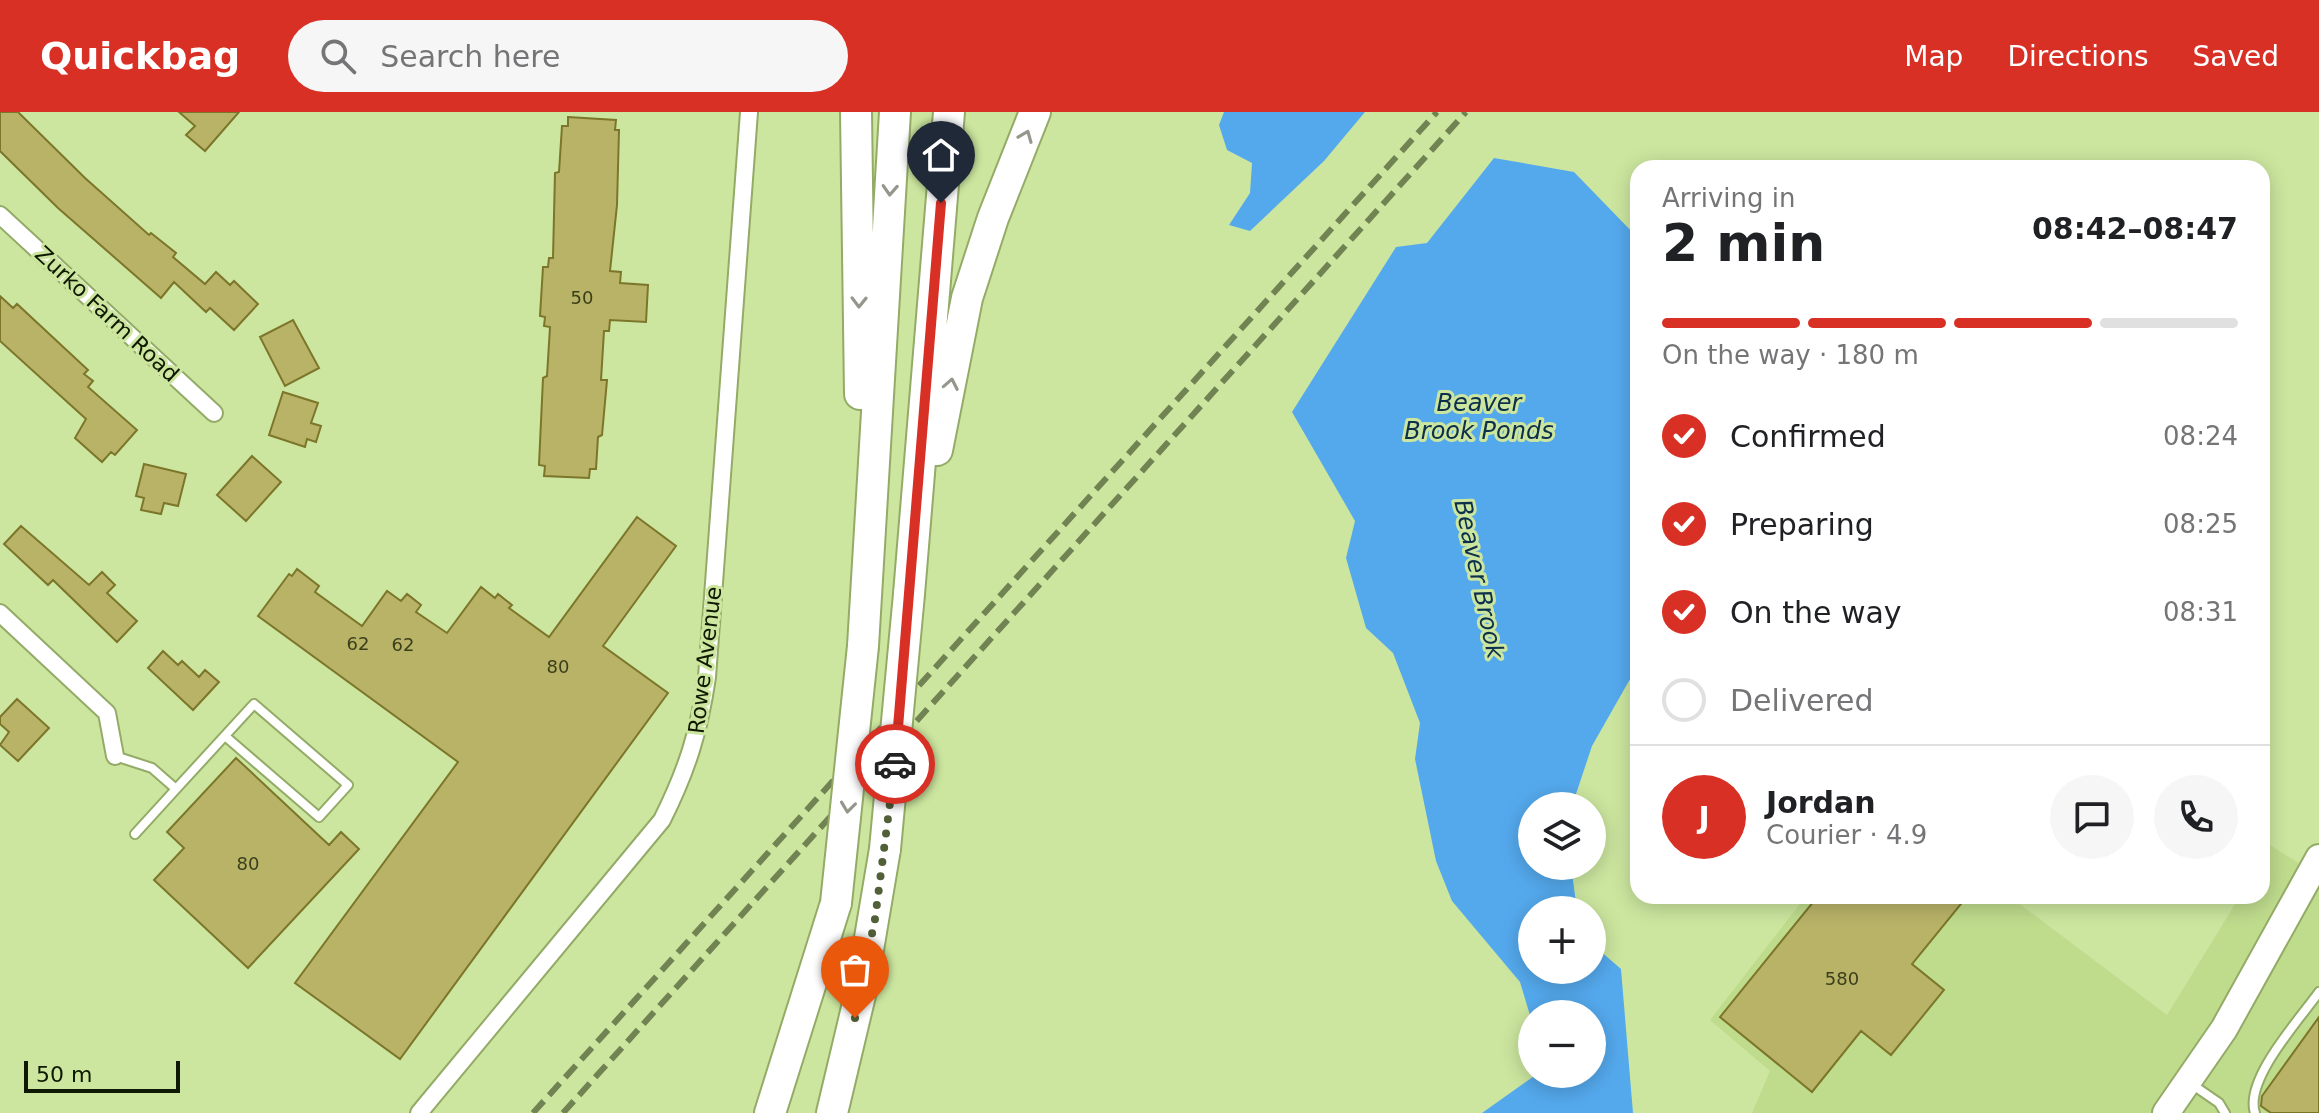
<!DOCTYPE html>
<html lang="en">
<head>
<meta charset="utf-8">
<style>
	:root { --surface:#fff; --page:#f6f6f6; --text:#202124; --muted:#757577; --line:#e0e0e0; --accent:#d93025 }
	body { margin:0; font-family:"DejaVu Sans",sans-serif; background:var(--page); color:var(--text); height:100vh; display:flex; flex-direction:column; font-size:30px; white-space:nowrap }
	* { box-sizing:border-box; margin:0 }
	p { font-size:26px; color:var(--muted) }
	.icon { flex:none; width:44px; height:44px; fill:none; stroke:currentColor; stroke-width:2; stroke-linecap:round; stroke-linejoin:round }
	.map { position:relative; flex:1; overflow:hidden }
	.panel { position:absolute; left:1630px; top:48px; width:640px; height:744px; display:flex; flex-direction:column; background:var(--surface); border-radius:24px; box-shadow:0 4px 20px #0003 }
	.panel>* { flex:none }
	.buttons { position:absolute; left:1518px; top:680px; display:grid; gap:16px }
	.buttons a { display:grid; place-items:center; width:88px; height:88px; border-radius:50%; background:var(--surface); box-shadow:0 4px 20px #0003; font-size:40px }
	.scale { position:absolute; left:24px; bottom:20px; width:156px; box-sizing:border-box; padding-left:8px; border:4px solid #0f1800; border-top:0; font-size:22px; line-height:28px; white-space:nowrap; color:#0f1800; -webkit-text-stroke:6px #cce69f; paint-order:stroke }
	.pin { position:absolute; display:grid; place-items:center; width:68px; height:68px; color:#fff; margin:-82px -34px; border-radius:50% 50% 50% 0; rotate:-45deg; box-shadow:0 0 8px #0007 }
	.pin .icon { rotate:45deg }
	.courier { position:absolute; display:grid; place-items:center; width:80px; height:80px; margin:-40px; border:6px solid #d93025; border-radius:50%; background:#fff; color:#222; box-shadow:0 2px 10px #0007 }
	.head em { font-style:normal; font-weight:600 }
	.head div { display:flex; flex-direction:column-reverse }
	.head { display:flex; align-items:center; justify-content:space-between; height:136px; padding:0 32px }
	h1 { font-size:52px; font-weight:600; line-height:60px }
	.bar { display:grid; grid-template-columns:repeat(4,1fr); gap:12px 8px; align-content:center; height:96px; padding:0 32px }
	.bar i { height:10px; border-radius:6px; background:var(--line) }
	.bar .current { background:var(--accent) }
	.bar p { grid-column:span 4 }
	.line { display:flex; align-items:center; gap:20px; padding:0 32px; border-top:2px solid var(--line) }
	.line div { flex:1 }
	.round { display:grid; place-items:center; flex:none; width:84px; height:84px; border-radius:42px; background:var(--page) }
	ol { padding:0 32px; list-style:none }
	li { display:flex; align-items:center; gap:24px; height:88px }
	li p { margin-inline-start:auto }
	li .icon { padding:8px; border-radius:50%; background:var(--accent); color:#fff; stroke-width:4 }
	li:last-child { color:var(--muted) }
	li i { width:44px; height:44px; border:4px solid var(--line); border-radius:50% }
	header { display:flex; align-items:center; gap:48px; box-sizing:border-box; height:112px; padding:0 40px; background:var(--accent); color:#fff }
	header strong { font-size:38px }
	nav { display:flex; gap:44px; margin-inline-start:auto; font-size:28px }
	.search { width:560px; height:72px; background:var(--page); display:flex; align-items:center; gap:20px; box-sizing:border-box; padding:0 28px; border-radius:44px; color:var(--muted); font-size:30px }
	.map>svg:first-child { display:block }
</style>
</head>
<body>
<header>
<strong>Quickbag</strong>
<div class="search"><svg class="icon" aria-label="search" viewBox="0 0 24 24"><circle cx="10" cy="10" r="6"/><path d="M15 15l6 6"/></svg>Search here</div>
<nav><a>Map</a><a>Directions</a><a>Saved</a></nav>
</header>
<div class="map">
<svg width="2319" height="1001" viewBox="0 0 2319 1001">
	<rect width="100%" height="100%" fill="#cce69f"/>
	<!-- built -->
	<path fill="#bfdc8d" d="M2270,733l49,31v237h-567l18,-42 -60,-51 96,-124h203l158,119 73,-119h22v-37z"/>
	<!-- water -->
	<path fill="#54a9ed" d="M1224,0h141l-41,49 -74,70 -21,-6 21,-32 2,-30 -25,-13 -8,-25z
		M1494,46l80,14 64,66v427l-46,81 -20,60h-40v60h39l6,44h-45v60h60v-26l29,25 12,144h-151l55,-39h55v-60h-60v8l-12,-40 -68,-81 -16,-40 -21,-102 5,-36 -27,-70 -27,-25 -20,-70 9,-37 -63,-109 104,-165 31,-4z"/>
	<!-- building -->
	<path fill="#b9b368" stroke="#7c762a" stroke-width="2" d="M0,0h18l67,66 64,57 2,-2 25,20 -3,4 32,27 11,-12 14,13 4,-4 24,23 -24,26 -24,-22 -4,4 -32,-30 -13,16 -103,-90 -58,-57z
		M179,0h60l-34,39 -19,-16 9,-9z
		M568,5l48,3 -1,10h4l-2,75 -7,66 11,1 -1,11 28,2 -2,37 -36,-2 -1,11h-5l-3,49h6l-5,55 -4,2 -2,32h-6l-1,9 -45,-2 1,-10 -6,-1 4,-87 4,-2 3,-49 -6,-1 1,-9 -5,-1 3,-49h5l1,-9h4l2,-85 4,-1 3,-46h6z
		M0,184l13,12 4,-4 71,66 -4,4 9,7 -5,6 49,43 -22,25 -4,-3 -9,10 -27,-24 11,-19 -86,-78z
		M293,208l26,48 -34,18 -25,-49z
		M283,280l35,11 -7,20 10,3 -5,16 -9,-3 -2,8 -36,-12z
		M252,344l29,26 -35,39 -29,-26z
		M144,352l42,10 -8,32 -14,-3 -3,11 -20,-4 3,-12 -8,-2z
		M637,405l39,29 -73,100 65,47 -268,366 -105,-76 163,-221 -200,-146 31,-42 3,2 5,-7 22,17 -4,6 47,34 25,-35 14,10 6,-7 14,11 -5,7 31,21 34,-46 14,11 3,-4 14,11 -3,3 40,29z
		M21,414l68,59 13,-13 13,13 -8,8 30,28 -20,21 -64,-62 -5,5 -44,-41z
		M163,539l15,14 4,-4 17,16 6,-7 14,12 -26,28 -45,-42z
		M17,587l32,29 -31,33 -18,-16 9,-13 -9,-8v-7z
		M236,646l93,87 12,-13 18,17 -111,119 -94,-88 30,-32 -17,-16z
		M1818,784h133l10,8 -49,60 32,26 -53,65 -30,-24 -49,61 -92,-75z
		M2319,905v96h-48l-10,-7 1,-10z"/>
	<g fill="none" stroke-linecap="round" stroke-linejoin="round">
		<defs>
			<path id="service" d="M115,644l37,12 24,21 78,-85 94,81 -29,32 -94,-81
				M135,722l41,-45
				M2190,971l29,20 6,10
				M2255,1001c-11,-33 44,-93 64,-121"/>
			<path id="minor" d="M0,103l214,198
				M0,501l107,100 8,43
				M419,1001l243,-293c25,-50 37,-88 45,-143l42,-565"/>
			<path id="primary" d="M2166,1001l58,-84 95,-171"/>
			<path id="motorway" d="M856,0l4,282
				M937,338l30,-152 26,-80 42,-106
				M909,482l40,-482
				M863,534l32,-534
				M770,1001l66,-210
				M832,1001l29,-122 24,-142"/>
		</defs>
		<!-- service casing -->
		<use href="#service" stroke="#93ab67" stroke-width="12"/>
		<!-- minor casing -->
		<use href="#minor" stroke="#93ab67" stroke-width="20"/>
		<!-- primary casing -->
		<use href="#primary" stroke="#93ab67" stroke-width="30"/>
		<!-- motorway casing -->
		<use href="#motorway" stroke="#93ab67" stroke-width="34"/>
		<!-- service -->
		<use href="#service" stroke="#fff" stroke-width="8"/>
		<!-- minor -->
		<use href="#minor" stroke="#fff" stroke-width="16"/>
		<!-- primary -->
		<use href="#primary" stroke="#fff" stroke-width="26"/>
		<!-- motorway -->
		<use href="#motorway" stroke="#fff" stroke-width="30"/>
		<!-- rail -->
		<path stroke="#728353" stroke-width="6" stroke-dasharray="16 8" stroke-linecap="butt" d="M533,1001l904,-1001
			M563,1001l903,-1001"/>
		<defs>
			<path id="motorway-bridge" d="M885,737l24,-255
				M836,791l27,-257"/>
		</defs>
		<!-- motorway-bridge casing -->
		<use href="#motorway-bridge" stroke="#93ab67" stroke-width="34" stroke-linecap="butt"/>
		<!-- motorway-bridge -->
		<use href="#motorway-bridge" stroke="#fff" stroke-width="30"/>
	</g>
	<!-- one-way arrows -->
	<defs><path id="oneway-chevron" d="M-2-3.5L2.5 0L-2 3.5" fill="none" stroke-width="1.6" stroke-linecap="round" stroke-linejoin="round" transform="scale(2)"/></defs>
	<g stroke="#93978c">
		<use href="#oneway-chevron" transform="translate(1026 24) rotate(-68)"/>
		<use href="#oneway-chevron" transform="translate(890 78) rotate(93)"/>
		<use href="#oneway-chevron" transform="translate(859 190) rotate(91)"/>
		<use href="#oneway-chevron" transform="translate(951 272) rotate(-79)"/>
		<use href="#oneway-chevron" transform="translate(848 695) rotate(97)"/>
	</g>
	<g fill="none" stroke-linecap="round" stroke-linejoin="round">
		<!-- done -->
		<path stroke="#516038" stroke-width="8" stroke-dasharray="0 14.4" d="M855,906l20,-99 20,-155"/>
		<!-- route -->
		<path stroke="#d93025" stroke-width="10" d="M895,652l46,-561"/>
	</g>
	<g text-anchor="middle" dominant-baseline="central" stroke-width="6" stroke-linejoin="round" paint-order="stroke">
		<!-- number labels -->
		<g font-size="18" fill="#3a3f1a">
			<text x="582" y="185">50</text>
			<text x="358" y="531">62</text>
			<text x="403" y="532">62</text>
			<text x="558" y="554">80</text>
			<text x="248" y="751">80</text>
			<text x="1842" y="866">580</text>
		</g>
		<!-- street labels -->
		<g font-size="22" fill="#0f1800" stroke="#cce69f">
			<text transform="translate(107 202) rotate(43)">Zurko Farm Road</text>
			<text transform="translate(705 548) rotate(-83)">Rowe Avenue</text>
		</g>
		<!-- water labels -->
		<g font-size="24" font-style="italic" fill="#0c304b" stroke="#cce69f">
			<text x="1479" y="291">Beaver<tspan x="1479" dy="28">Brook Ponds</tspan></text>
			<text transform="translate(1479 467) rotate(78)">Beaver Brook</text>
		</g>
	</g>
</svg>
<div class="buttons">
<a><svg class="icon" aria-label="layers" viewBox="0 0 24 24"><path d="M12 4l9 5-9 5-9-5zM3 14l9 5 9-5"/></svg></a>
<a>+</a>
<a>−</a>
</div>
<div class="scale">50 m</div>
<div class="pin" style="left:855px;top:906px;background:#ea580c"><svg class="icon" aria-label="bag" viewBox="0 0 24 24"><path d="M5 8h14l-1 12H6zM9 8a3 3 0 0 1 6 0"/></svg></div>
<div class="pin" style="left:941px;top:91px;background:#1f2937"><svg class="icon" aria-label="home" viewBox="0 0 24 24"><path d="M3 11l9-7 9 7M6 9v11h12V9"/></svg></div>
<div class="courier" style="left:895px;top:652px"><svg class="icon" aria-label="car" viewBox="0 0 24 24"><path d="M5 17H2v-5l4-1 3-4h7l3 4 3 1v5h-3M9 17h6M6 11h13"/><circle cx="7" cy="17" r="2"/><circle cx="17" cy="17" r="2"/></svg></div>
<section class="panel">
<div class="head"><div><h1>2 min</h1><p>Arriving in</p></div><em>08:42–08:47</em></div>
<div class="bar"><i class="current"></i><i class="current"></i><i class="current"></i><i></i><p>On the way · 180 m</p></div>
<ol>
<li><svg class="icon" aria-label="check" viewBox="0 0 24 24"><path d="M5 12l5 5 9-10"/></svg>Confirmed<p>08:24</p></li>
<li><svg class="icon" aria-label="check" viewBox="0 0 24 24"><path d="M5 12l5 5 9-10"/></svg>Preparing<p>08:25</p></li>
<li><svg class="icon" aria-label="check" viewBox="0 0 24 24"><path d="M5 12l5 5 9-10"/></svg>On the way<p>08:31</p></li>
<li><i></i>Delivered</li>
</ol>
<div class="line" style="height:144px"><b class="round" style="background:var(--accent);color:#fff">J</b><div><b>Jordan</b><p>Courier · 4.9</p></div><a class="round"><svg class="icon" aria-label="chat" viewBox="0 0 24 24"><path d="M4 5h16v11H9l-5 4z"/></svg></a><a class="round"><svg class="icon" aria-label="phone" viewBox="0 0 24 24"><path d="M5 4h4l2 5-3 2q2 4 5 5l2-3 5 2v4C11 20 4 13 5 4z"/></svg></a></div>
</section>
</div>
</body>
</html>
